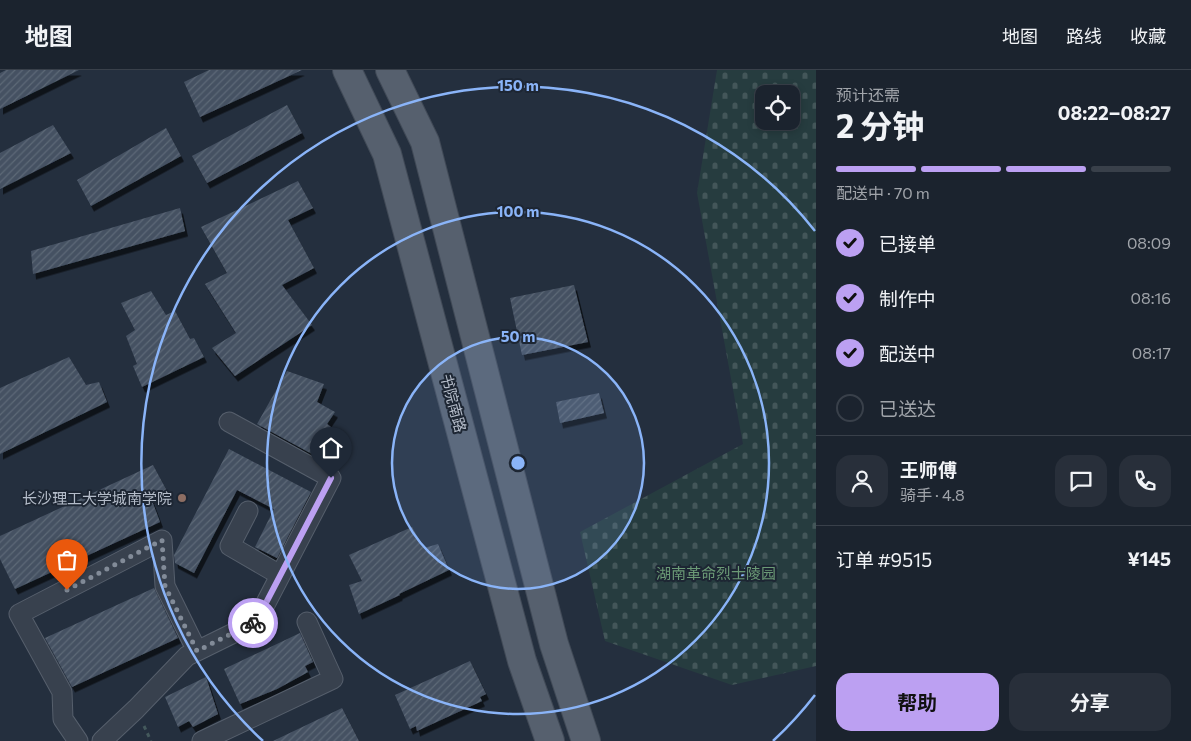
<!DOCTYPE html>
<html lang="zh">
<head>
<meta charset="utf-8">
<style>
	:root { --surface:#1b232e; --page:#282f3a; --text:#f1f3f6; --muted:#a0a4aa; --line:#39404a; --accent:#bca0f2 }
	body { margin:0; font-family:Commissioner,"Noto Sans SC",sans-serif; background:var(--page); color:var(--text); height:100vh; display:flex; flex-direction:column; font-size:19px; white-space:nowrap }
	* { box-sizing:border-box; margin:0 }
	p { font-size:16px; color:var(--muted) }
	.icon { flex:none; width:28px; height:28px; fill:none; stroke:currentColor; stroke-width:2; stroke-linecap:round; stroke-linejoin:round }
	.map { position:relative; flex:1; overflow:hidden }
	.panel { display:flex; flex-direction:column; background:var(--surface); width:375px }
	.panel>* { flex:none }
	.controls { position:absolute; left:755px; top:15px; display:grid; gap:10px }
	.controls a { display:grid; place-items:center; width:45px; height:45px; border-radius:10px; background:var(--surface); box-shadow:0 2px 8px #0003,0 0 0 1px var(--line); font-size:25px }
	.pin { position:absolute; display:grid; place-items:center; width:42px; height:42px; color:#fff; margin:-51px -21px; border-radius:50% 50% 50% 0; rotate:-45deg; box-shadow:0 0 5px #0007 }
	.pin .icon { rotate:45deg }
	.courier { position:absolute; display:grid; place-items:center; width:50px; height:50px; margin:-25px; border:4px solid #bca0f2; border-radius:50%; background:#fff; color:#222; box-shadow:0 1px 6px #0007 }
	.overview em { font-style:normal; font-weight:700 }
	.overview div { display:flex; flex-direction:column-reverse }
	.overview { display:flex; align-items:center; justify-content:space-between; height:85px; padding:0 20px }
	h1 { font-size:32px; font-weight:700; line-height:38px }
	.bar { display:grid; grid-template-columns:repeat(4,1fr); gap:8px 5px; align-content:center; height:60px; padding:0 20px }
	.bar i { height:6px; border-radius:4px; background:var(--line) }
	.bar .on { background:var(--accent) }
	.bar p { grid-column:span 4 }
	.line { display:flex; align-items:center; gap:12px; padding:0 20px; border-top:1px solid var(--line) }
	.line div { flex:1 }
	.round { display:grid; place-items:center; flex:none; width:52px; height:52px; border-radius:15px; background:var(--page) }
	ol { padding:0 20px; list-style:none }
	li { display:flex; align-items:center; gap:15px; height:55px }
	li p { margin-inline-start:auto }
	li .icon { padding:5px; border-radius:50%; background:var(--accent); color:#111; stroke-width:4 }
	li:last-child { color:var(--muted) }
	li i { width:28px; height:28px; border:2px solid var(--line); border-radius:50% }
	.button { display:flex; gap:10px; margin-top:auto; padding:10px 20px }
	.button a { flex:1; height:58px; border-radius:15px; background:var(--accent); color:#111; font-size:20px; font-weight:700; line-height:58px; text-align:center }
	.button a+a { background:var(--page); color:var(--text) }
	header { display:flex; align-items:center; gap:30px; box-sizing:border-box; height:70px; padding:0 25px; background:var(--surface); border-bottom:1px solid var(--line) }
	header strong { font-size:24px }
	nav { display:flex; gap:28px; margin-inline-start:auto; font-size:18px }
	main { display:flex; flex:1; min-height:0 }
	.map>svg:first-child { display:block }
</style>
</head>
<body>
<header>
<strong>地图</strong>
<nav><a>地图</a><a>路线</a><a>收藏</a></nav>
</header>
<main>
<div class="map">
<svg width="816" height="671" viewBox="0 0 816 671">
	<defs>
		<pattern id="cemetery-stones" width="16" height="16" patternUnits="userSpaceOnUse" patternTransform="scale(1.25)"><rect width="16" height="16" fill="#263c3f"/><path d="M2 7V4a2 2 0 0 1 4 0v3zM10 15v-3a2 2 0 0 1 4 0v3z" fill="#435659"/></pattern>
		<pattern id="building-hatch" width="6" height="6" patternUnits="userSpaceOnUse" patternTransform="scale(1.25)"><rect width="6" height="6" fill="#455162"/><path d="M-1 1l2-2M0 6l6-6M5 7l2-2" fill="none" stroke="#5d6877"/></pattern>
		<filter id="shadow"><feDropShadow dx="3" dy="5.5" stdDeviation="0" flood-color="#0009"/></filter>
	</defs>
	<rect width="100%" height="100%" fill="#242f3e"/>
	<!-- cemetery -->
	<path fill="url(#cemetery-stones)" fill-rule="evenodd" d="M717,0h99v596l-84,19 -127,-44 -25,-109 163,-88 -46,-251zM764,24h27v27h-27z"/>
	<!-- building -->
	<path fill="url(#building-hatch)" filter="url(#shadow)" d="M6,0h73l-79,39v-36z
		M209,0h93l-102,47 -16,-35z
		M287,35l15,28 -95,50 -15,-27z
		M53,55l18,28 -71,36v-36z
		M166,58l15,28 -90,50 -14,-26z
		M298,111l15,27 -25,12 26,48 -32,17 30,40 -77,51 -23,-28 24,-15 -31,-49 22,-11 -26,-46z
		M180,138l5,23 -152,43 -2,-23z
		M574,215l14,57 -66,13 -12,-57z
		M151,221l15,24 9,-4 15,28 4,-1 10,19 -62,30 -9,-21 4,-2 -11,-28 9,-6 -14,-27z
		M69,287l17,28 13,-3 8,20 -107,52v-66z
		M287,301l37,13 -7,18 18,10 -8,12 12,9 -16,27 -66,-36z
		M599,323l5,20 -44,10 -4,-21z
		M229,379l82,43 -34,66 -22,-11 19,-38 -37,-19 -43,83 -19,-10 -1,-8z
		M153,395l14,26 -16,7 9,24 -145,67 -15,-30v-23z
		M412,457l12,21 14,-4 11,26 -50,24 1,1 -41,19 -10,-29 13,-4 -13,-26z
		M154,518l24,50 -106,49 -27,-49z
		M300,563l13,29 -8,4 3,6 -31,17 -37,15 -16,-35z
		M470,591l16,33 -6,3 2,4 -65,30 -1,-5 -6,3 -15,-34z
		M206,607l12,37 -25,13 -4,-6 -11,6 -13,-30z
		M342,638l17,33h-86z"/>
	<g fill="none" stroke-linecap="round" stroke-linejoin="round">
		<defs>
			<path id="minor" d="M248,441l-18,35 50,29
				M78,671l-15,-22 -1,-27 -43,-78 143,-74 3,46 32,65
				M102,671l34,-32 51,-53 69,-34 75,-144 -102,-56
				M202,671l131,-62 -26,-57"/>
			<path id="primary" d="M347,0l40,84 135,507 28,80
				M390,0l35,72 129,502 32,97"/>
		</defs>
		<!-- minor casing -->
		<use href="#minor" stroke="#565f6c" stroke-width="21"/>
		<!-- primary casing -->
		<use href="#primary" stroke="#414a57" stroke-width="30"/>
		<!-- path -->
		<path stroke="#44595c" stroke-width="3" stroke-dasharray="4 4" stroke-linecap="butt" d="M144,656l7,15"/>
		<!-- minor -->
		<use href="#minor" stroke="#38414e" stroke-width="19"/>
		<!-- primary -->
		<use href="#primary" stroke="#56606e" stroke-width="28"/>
	</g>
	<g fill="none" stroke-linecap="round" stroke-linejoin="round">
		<!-- done -->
		<path stroke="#828b98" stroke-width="5" stroke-dasharray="0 9" d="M67,520l95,-50 3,46 32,65 56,-28"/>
		<!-- route -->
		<path stroke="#bca0f2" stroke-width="6" d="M253,553l3,-1 75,-144"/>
	</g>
	<!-- distance rings -->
	<circle cx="518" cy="393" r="126" fill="#8ab4f8" fill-opacity=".12"/>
	<g fill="none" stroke="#8ab4f8" stroke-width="2.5">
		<circle cx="518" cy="393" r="126"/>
		<circle cx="518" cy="393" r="251"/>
		<path d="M815 625A377 377 0 0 1 773 671M263 671A377 377 0 1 1 815 161"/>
	</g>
	<!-- markers -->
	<circle fill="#8d6e63" stroke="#1d2633" stroke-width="2" cx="182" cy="428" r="5"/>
	<g text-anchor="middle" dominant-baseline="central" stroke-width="4" stroke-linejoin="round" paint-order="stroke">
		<!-- street labels -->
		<g font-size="15" fill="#b4bcc9" stroke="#1d2633">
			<text transform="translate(454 333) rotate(75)">书院南路</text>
		</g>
		<!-- poi labels -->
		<g font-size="15" fill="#b4bcc9" stroke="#1d2633" text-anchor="end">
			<text x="172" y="428">长沙理工大学城南学院</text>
		</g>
		<!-- park labels -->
		<g font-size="15" fill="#6b9a76" stroke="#1d2633">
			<text x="716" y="503">湖南革命烈士陵园</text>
		</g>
	</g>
	<circle cx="518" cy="393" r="8" fill="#8ab4f8" stroke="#1d2633" stroke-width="2.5"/>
	<g font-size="15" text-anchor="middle" font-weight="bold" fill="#8ab4f8" stroke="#1d2633" stroke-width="4" stroke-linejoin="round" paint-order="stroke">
		<text x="518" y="21">150 m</text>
		<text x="518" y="147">100 m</text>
		<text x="518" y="272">50 m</text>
	</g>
</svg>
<div class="controls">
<a><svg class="icon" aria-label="locate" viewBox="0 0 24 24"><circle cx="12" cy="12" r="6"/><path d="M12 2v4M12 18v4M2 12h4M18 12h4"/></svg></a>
</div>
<div class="pin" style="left:67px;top:520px;background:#ea580c"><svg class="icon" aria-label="bag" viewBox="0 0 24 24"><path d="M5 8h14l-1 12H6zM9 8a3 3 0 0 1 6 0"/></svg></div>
<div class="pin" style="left:331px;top:408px;background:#1f2937"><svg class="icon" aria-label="home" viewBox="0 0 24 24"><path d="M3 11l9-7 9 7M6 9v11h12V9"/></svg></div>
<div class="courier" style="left:253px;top:553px"><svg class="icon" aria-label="bike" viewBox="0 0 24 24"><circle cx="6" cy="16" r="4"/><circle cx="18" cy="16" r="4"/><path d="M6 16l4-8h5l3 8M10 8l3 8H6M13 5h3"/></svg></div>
</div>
<section class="panel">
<div class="overview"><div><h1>2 分钟</h1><p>预计还需</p></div><em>08:22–08:27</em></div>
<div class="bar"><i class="on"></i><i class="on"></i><i class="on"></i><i></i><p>配送中 · 70 m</p></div>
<ol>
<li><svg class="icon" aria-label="check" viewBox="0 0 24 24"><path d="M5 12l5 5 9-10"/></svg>已接单<p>08:09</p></li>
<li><svg class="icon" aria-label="check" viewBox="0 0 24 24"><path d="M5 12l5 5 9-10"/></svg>制作中<p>08:16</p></li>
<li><svg class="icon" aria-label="check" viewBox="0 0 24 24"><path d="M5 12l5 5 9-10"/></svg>配送中<p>08:17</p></li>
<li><i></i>已送达</li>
</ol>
<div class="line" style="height:90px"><a class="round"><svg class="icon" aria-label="person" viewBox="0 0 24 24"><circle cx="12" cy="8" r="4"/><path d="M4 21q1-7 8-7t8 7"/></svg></a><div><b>王师傅</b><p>骑手 · 4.8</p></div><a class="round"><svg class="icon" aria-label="chat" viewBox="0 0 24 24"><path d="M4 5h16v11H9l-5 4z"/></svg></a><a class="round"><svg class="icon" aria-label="phone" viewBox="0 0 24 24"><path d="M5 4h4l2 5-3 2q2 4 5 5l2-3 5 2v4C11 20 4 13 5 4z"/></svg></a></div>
<div class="line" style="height:65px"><div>订单 #9515</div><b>¥145</b></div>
<div class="button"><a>帮助</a><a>分享</a></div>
</section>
</main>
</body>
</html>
